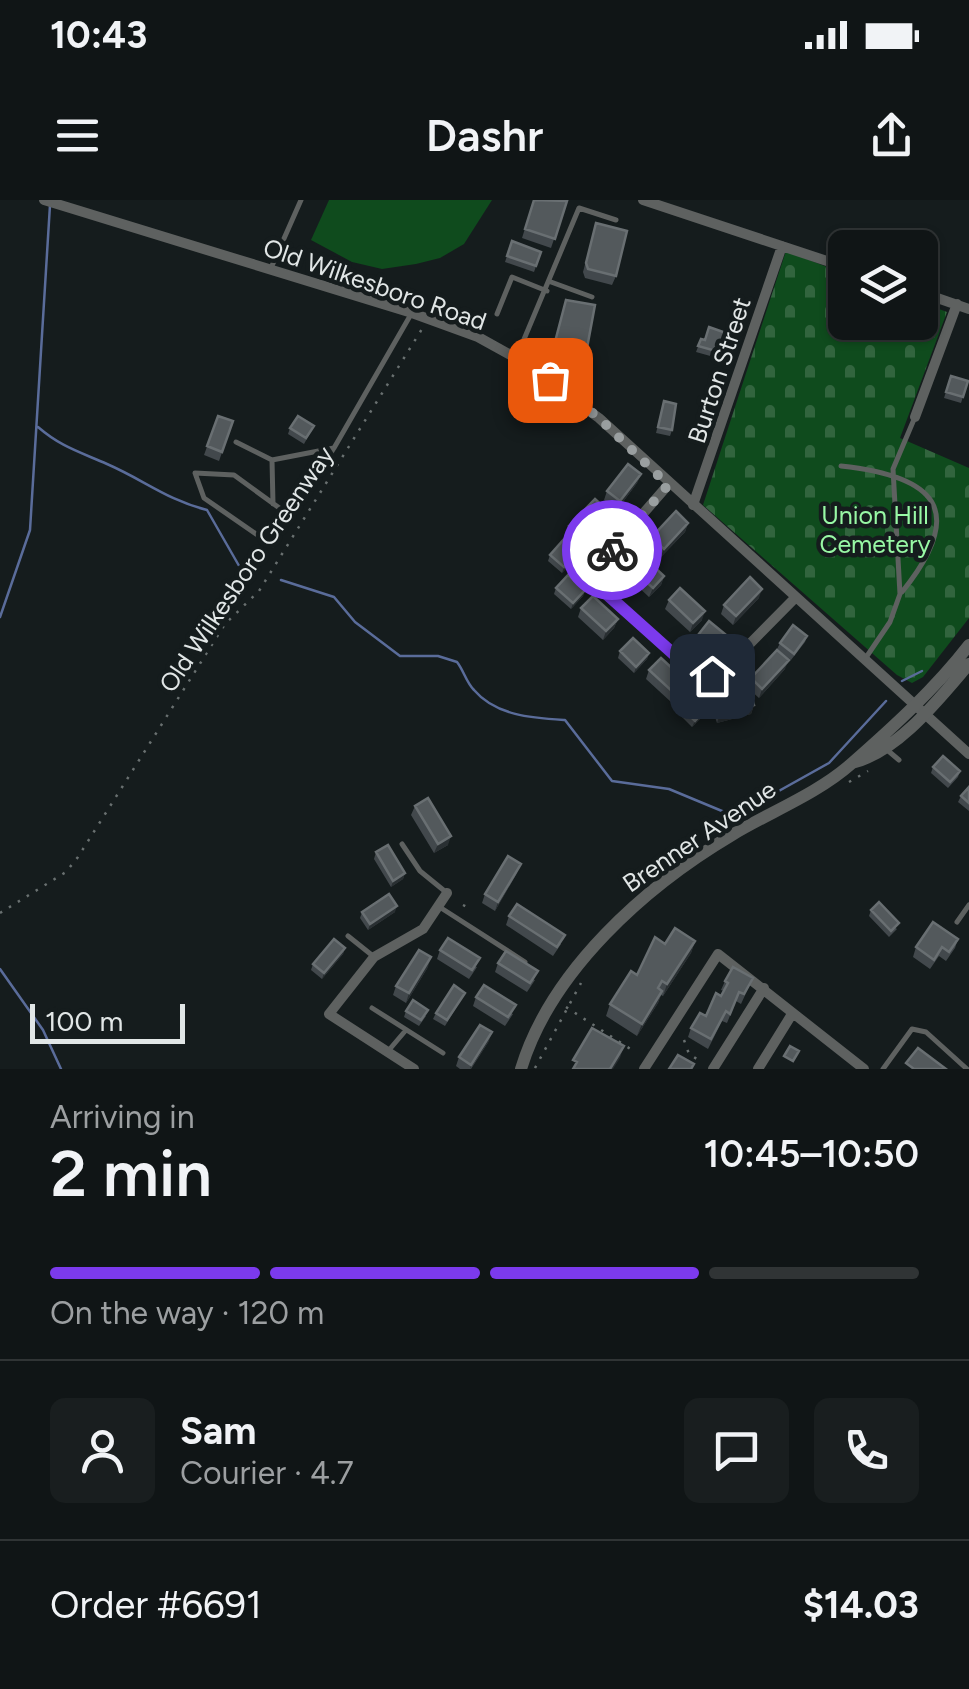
<!DOCTYPE html>
<html lang="en">
<head>
<meta charset="utf-8">
<style>
	:root { --surface:#101516; --page:#191e1f; --text:#f1f3f6; --muted:#9c9fa1; --line:#303435; --accent:#7c3aed }
	body { margin:0; font-family:Figtree,sans-serif; background:var(--page); color:var(--text); height:100vh; display:flex; flex-direction:column; font-size:38px; white-space:nowrap }
	* { box-sizing:border-box; margin:0 }
	p { font-size:32px; color:var(--muted) }
	.icon { flex:none; width:55px; height:55px; fill:none; stroke:currentColor; stroke-width:2; stroke-linecap:round; stroke-linejoin:round }
	.map { position:relative; height:869px; overflow:hidden }
	.drawer { display:flex; flex-direction:column; background:var(--surface); flex:1 }
	.drawer>* { flex:none }
	.controls { position:absolute; left:828px; top:30px; display:grid; gap:20px }
	.controls a { display:grid; place-items:center; width:110px; height:110px; border-radius:15px; background:var(--surface); box-shadow:0 2px 8px #0004,0 0 0 2px var(--line); font-size:50px }
	.scale { position:absolute; left:30px; bottom:25px; width:155px; box-sizing:border-box; padding-left:10px; border:5px solid #e1e6e6; border-top:0; font-size:28px; line-height:35px; white-space:nowrap; color:#e1e6e6; -webkit-text-stroke:8px #151c1d; paint-order:stroke }
	.pin { position:absolute; display:grid; place-items:center; width:85px; height:85px; color:#fff; margin:-42px; border-radius:20px; box-shadow:0 5px 15px #0006 }
	.courier { position:absolute; display:grid; place-items:center; width:100px; height:100px; margin:-50px; border:8px solid #7c3aed; border-radius:50%; background:#fff; color:#222; box-shadow:0 2px 12px #0007 }
	.headline em { font-style:normal; font-weight:600 }
	.headline div { display:flex; flex-direction:column-reverse }
	.headline { display:flex; align-items:center; justify-content:space-between; height:170px; padding:0 50px }
	h1 { font-size:65px; font-weight:600; line-height:75px }
	.bar { display:grid; grid-template-columns:repeat(4,1fr); gap:15px 10px; align-content:center; height:120px; padding:0 50px }
	.bar i { height:12px; border-radius:8px; background:var(--line) }
	.bar .current { background:var(--accent) }
	.bar p { grid-column:span 4 }
	.line { display:flex; align-items:center; gap:25px; padding:0 50px; border-top:2px solid var(--line) }
	.line div { flex:1 }
	.round { display:grid; place-items:center; flex:none; width:105px; height:105px; border-radius:15px; background:var(--page) }
	.status { display:flex; justify-content:space-between; align-items:center; height:70px; padding:0 50px; background:var(--surface); direction:ltr }
	.status svg { height:28px; fill:currentColor }
	header { display:flex; justify-content:space-between; align-items:center; height:130px; padding:0 50px; background:var(--surface); font-size:45px; font-weight:600 }
	.map>svg:first-child { display:block }
</style>
</head>
<body>
<div class="status"><b>10:43</b><svg viewBox="0 0 49 12"><path d="M0 12V9h3v3zM5 12V6h3v6zM10 12V3h3v9zM15 12V0h3v12zM26 1h20v11H26zM47 4h2v5h-2z"/></svg></div>
<header><svg class="icon" aria-label="menu" viewBox="0 0 24 24"><path d="M4 6h16M4 12h16M4 18h16"/></svg>Dashr<svg class="icon" aria-label="share" viewBox="0 0 24 24"><path d="M12 15V3M7 8l5-5 5 5M5 13v7h14v-7"/></svg></header>
<div class="map">
<svg width="969" height="869" viewBox="0 0 969 869">
	<defs>
		<pattern id="cemetery-stones" width="16" height="16" patternUnits="userSpaceOnUse" patternTransform="scale(2.5)"><rect width="16" height="16" fill="#0f4b1d"/><path d="M2 7V4a2 2 0 0 1 4 0v3zM10 15v-3a2 2 0 0 1 4 0v3z" fill="#32653e"/></pattern>
	</defs>
	<rect width="100%" height="100%" fill="#151c1d"/>
	<!-- green -->
	<path fill="#0f4b1d" d="M329,0h163l-28,44 -24,14 -24,6 -34,5 -30,-7 -41,-22z"/>
	<!-- cemetery -->
	<path fill="url(#cemetery-stones)" d="M786,51l59,23v48h75v-20l27,10 -47,126 69,30v150l-46,59 -11,6 -15,-8 -194,-170z"/>
	<g fill="none" stroke-linecap="round" stroke-linejoin="round">
		<!-- stream -->
		<path stroke="#5a6c9a" stroke-width="2.5" d="M38,227c23,20 42,25 69,37 37,16 60,36 100,46l35,61
			M281,380l53,17 21,25 45,34h38l19,6c7,9 9,20 17,28 22,26 59,28 91,30l47,61 57,8 65,27 95,-53 57,-62
			M0,417l30,-87 20,-325
			M902,481l20,-10
			M0,769l43,61 18,39"/>
		<!-- path -->
		<path stroke="#697070" stroke-width="2.5" stroke-dasharray="2.5 8" stroke-linecap="butt" d="M849,582l19,-11
			M463,705l6,3
			M0,713l66,-41 12,-15 147,-233 34,-33 163,-262
			M566,807l69,45
			M684,840l5,14 14,9
			M535,868l46,-85"/>
		<!-- service -->
		<path stroke="#5e6160" stroke-width="5" d="M271,68l30,-68
			M551,82l41,15
			M497,114l15,-37 35,14
			M517,156l62,-148 37,12
			M236,242l36,18 62,-12 76,-132
			M272,260l1,44
			M841,266c93,10 128,43 61,126
			M289,315l-55,-40 -39,-2 9,25 68,47 62,-97
			M865,459l25,-37 10,-28 -7,-125 22,-52
			M886,549l13,11
			M402,644l18,27 27,22
			M438,706l87,56
			M957,722l12,-17
			M348,736l25,20
			M372,808l71,45
			M389,850l17,-20
			M883,869l29,-40 14,3 41,37"/>
		<!-- minor -->
		<path stroke="#5e6160" stroke-width="10" d="M44,0l368,113 66,24 38,21 83,60 370,336
			M643,0l202,67
			M920,92l49,17
			M915,217l42,-113
			M668,285l-67,77 -3,12 3,15 96,86 26,-4 71,-72
			M693,305l89,-259
			M414,869l-85,-55 45,-57 49,-28 24,-36
			M644,869l74,-115 146,115
			M713,869l51,-81
			M758,869l34,-55"/>
		<!-- tertiary -->
		<path stroke="#5e6160" stroke-width="12" d="M852,563c46,-11 87,-64 117,-99
			M521,869c30,-99 125,-183 211,-234 38,-23 85,-41 119,-71 41,-36 84,-75 118,-119"/>
	</g>
	<!-- wall -->
	<path fill="#42484c" d="M534,0l33,1 -16,47 -29,-10z
		M596,23l20,53 -4,9 -27,-7 -2,-6z
		M512,41l29,11 -7,20 -29,-10z
		M566,100l21,48 -3,9 -28,-4 -3,-6z
		M729,134l-8,25 -25,-7 5,-13 4,1z
		M951,176l17,5 -7,22 -17,-5z
		M664,201l8,29 -2,6 -14,-3z
		M218,216l15,5 -14,40 -15,-6z
		M314,226l-10,18 -16,-10 2,-6z
		M641,274l-4,9 -20,27 -13,-10 3,-9z
		M604,320l-26,27 -13,-12 4,-9z
		M688,323l-3,9 -25,26 -12,-11 3,-9z
		M550,355l27,2 -15,16 -14,-12z
		M624,362l40,14 -3,9 -12,12 -28,-26z
		M556,388l29,2 -2,6 -12,13 -17,-15z
		M759,398l-26,27 -12,-11 3,-9z
		M669,400l33,20 -12,12 -25,-23z
		M581,408l37,11 -4,9 -11,12 -25,-23z
		M698,435l26,6 -12,14 -17,-14z
		M807,436l-2,6 -14,18 -14,-11 3,-6z
		M620,451l29,2 -2,6 -13,14 -16,-15z
		M785,469l-26,29 -10,-9 5,16 -3,9 -34,9 -5,-15 3,-10 34,-10 -2,-1 4,-9z
		M649,470l37,11 -4,9 -11,12 -25,-23z
		M678,505l27,9 -13,13 -16,-16z
		M933,567l27,4 -2,6 -10,11 -17,-15z
		M969,587v24l-11,-9 3,-6z
		M415,606l33,39 -14,8 -23,-38z
		M376,652l29,21 -2,6 -12,8 -17,-28z
		M517,673l-22,38 -13,-8 3,-9z
		M871,710l26,19 -8,8 -20,-21z
		M362,712h33l-27,18 -8,-12z
		M509,716l52,28 -8,12 -47,-31z
		M958,739l-3,9 -9,13 -7,-5 -9,13 -17,-12 3,-10z
		M695,741l-4,12 -28,43 -2,-1 -3,8 -21,33 -31,-20 4,-12 55,-60z
		M345,748l-2,6 -21,25 -11,-9 2,-6z
		M440,750l37,17 -8,12 -32,-20z
		M498,763l37,17 -8,12 -32,-20z
		M428,767l-22,36 -13,-8 3,-9z
		M753,778l-12,26 -5,-3 -9,22 -5,-2 -14,28 -20,-12 3,-9 15,-12 18,-25 -3,-1 4,-9z
		M465,793l-20,33 -12,-7 3,-6z
		M476,797l37,17 -8,12 -32,-20z
		M406,811l20,5 -7,10 -15,-9z
		M489,841l-18,28h-11l-4,-3 3,-9z"/>
	<!-- shaded-wall -->
	<path fill="#292f32" d="M641,274l-4,9 -20,27 3,-9z
		M608,311l-4,9 -26,27 3,-9z
		M688,323l-3,9 -25,26 4,-9z
		M579,350l-2,7 -15,16 2,-6z
		M664,376l-3,9 -12,12 4,-9z
		M762,389l-3,9 -26,27 3,-9z
		M585,390l-2,6 -12,13 2,-6z
		M705,411l-3,9 -12,12 3,-9z
		M618,419l-4,9 -11,12 3,-9z
		M649,453l-2,6 -13,14 2,-6z
		M789,460l-4,9 -26,29 3,-9z
		M686,481l-4,9 -11,12 3,-9z
		M754,505l-3,9 -34,9 3,-9z
		M707,508l-2,6 -13,13 3,-6z
		M451,636l-3,9 -14,8 4,-9z
		M521,664l-4,9 -22,38 3,-9z
		M405,673l-2,6 -12,8 2,-6z
		M397,706l-2,6 -27,18 2,-6z
		M695,741l-4,12 -28,43 4,-12z
		M345,748l-2,6 -21,25 2,-6z
		M431,757l-3,10 -22,36 3,-10z
		M662,791l-4,12 -21,33 5,-12z
		M492,832l-3,9 -19,28 1,-4z
		M624,846l-4,12 -7,11h-3z"/>
	<!-- building -->
	<path fill="#53595c" stroke="#696f72" stroke-width="2.5" d="M534,0l33,1 -12,38 -30,-10z
		M596,23l31,8 -11,45 -28,-7 -2,-6z
		M512,41l29,11 -5,14 -29,-10z
		M566,100l29,5 -8,43 -28,-4 -3,-6z
		M709,127l20,7 -6,19 -25,-7 3,-7 4,1z
		M951,176l17,5 -5,16 -17,-5z
		M664,201l12,3 -4,26 -14,-3z
		M218,216l15,5 -11,31 -15,-6z
		M298,216l16,10 -8,12 -16,-10z
		M628,264l13,10 -21,27 -13,-10z
		M595,299l13,12 -27,27 -12,-12z
		M676,311l12,12 -24,26 -13,-11z
		M565,338l14,12 -15,17 -14,-12z
		M636,350l28,26 -11,12 -29,-26z
		M568,375l17,15 -12,13 -17,-15z
		M750,377l12,12 -26,27 -12,-11z
		M680,388l25,23 -12,12 -24,-23z
		M593,396l25,23 -12,12 -25,-23z
		M709,421l17,14 -12,14 -16,-14z
		M793,425l14,11 -13,18 -14,-11z
		M633,438l16,15 -13,14 -16,-16z
		M777,450l12,10 -27,29 -11,-11z
		M661,458l25,23 -12,12 -25,-23z
		M749,488l5,17 -34,9 -5,-16z
		M691,492l16,16 -12,13 -17,-16z
		M943,556l17,15 -10,11 -17,-15z
		M969,587v16l-8,-7z
		M428,598l23,38 -13,8 -23,-38z
		M388,645l17,28 -12,8 -17,-29z
		M508,656l13,8 -23,38 -13,-8z
		M389,694l8,12 -27,18 -8,-12z
		M879,702l20,21 -8,8 -20,-21z
		M517,704l48,31 -8,12 -48,-31z
		M933,722l25,17 -9,13 -7,-5 -8,13 -18,-13z
		M675,728l20,13 -28,43 -5,-3 -4,7 4,3 -20,33 -32,-20 21,-33 6,4 18,-38 10,7z
		M448,738l32,20 -8,12 -32,-20z
		M334,739l11,9 -21,25 -11,-9z
		M419,750l12,7 -22,36 -13,-7z
		M506,751l32,20 -8,12 -32,-20z
		M733,767l20,11 -9,16 -5,-2 -9,22 -4,-3 -15,28 -20,-11 9,-15 6,3 10,-23 5,3 7,-13 -3,-2z
		M454,785l11,8 -18,27 -11,-7z
		M484,785l32,20 -8,12 -32,-20z
		M413,800l15,10 -7,10 -15,-9z
		M480,825l12,7 -21,33 -12,-8z
		M592,828l32,18 -14,23h-37l4,-7 -4,-2z
		M790,846l9,5 -6,10 -9,-5z
		M918,848l28,21h-32l-8,-6z
		M678,855l16,9 -3,5h-22z"/>
	<g fill="none" stroke-linecap="round" stroke-linejoin="round">
		<!-- done -->
		<path stroke="#9a9fa0" stroke-width="10" stroke-dasharray="0 18" d="M550,180l49,38 69,67 -56,65"/>
		<!-- route -->
		<path stroke="#7c3aed" stroke-width="12" d="M612,350l-14,24 3,15 96,86 15,1"/>
	</g>
	<g text-anchor="middle" dominant-baseline="central" stroke-width="9" stroke-linejoin="round" paint-order="stroke">
		<!-- street labels -->
		<g font-size="25" fill="#e1e6e6" stroke="#151c1d">
			<text transform="translate(375 84) rotate(19)">Old Wilkesboro Road</text>
			<text transform="translate(719 170) rotate(-72)">Burton Street</text>
			<text transform="translate(246 369) rotate(-56)">Old Wilkesboro Greenway</text>
			<text transform="translate(699 636) rotate(-34)">Brenner Avenue</text>
		</g>
		<!-- park labels -->
		<g font-size="25" fill="#98f8a5" stroke="#151c1d">
			<text x="875" y="315">Union Hill<tspan x="875" dy="29">Cemetery</tspan></text>
		</g>
	</g>
</svg>
<div class="controls">
<a><svg class="icon" aria-label="layers" viewBox="0 0 24 24"><path d="M12 4l9 5-9 5-9-5zM3 14l9 5 9-5"/></svg></a>
</div>
<div class="scale">100 m</div>
<div class="pin" style="left:550px;top:180px;background:#ea580c"><svg class="icon" aria-label="bag" viewBox="0 0 24 24"><path d="M5 8h14l-1 12H6zM9 8a3 3 0 0 1 6 0"/></svg></div>
<div class="pin" style="left:712px;top:476px;background:#1f2937"><svg class="icon" aria-label="home" viewBox="0 0 24 24"><path d="M3 11l9-7 9 7M6 9v11h12V9"/></svg></div>
<div class="courier" style="left:612px;top:350px"><svg class="icon" aria-label="bike" viewBox="0 0 24 24"><circle cx="6" cy="16" r="4"/><circle cx="18" cy="16" r="4"/><path d="M6 16l4-8h5l3 8M10 8l3 8H6M13 5h3"/></svg></div>
</div>
<section class="drawer">
<div class="headline"><div><h1>2 min</h1><p>Arriving in</p></div><em>10:45–10:50</em></div>
<div class="bar"><i class="current"></i><i class="current"></i><i class="current"></i><i></i><p>On the way · 120 m</p></div>
<div class="line" style="height:180px"><a class="round"><svg class="icon" aria-label="person" viewBox="0 0 24 24"><circle cx="12" cy="8" r="4"/><path d="M4 21q1-7 8-7t8 7"/></svg></a><div><b>Sam</b><p>Courier · 4.7</p></div><a class="round"><svg class="icon" aria-label="chat" viewBox="0 0 24 24"><path d="M4 5h16v11H9l-5 4z"/></svg></a><a class="round"><svg class="icon" aria-label="phone" viewBox="0 0 24 24"><path d="M5 4h4l2 5-3 2q2 4 5 5l2-3 5 2v4C11 20 4 13 5 4z"/></svg></a></div>
<div class="line" style="height:130px"><div>Order #6691</div><b>$14.03</b></div>
</section>
</body>
</html>
